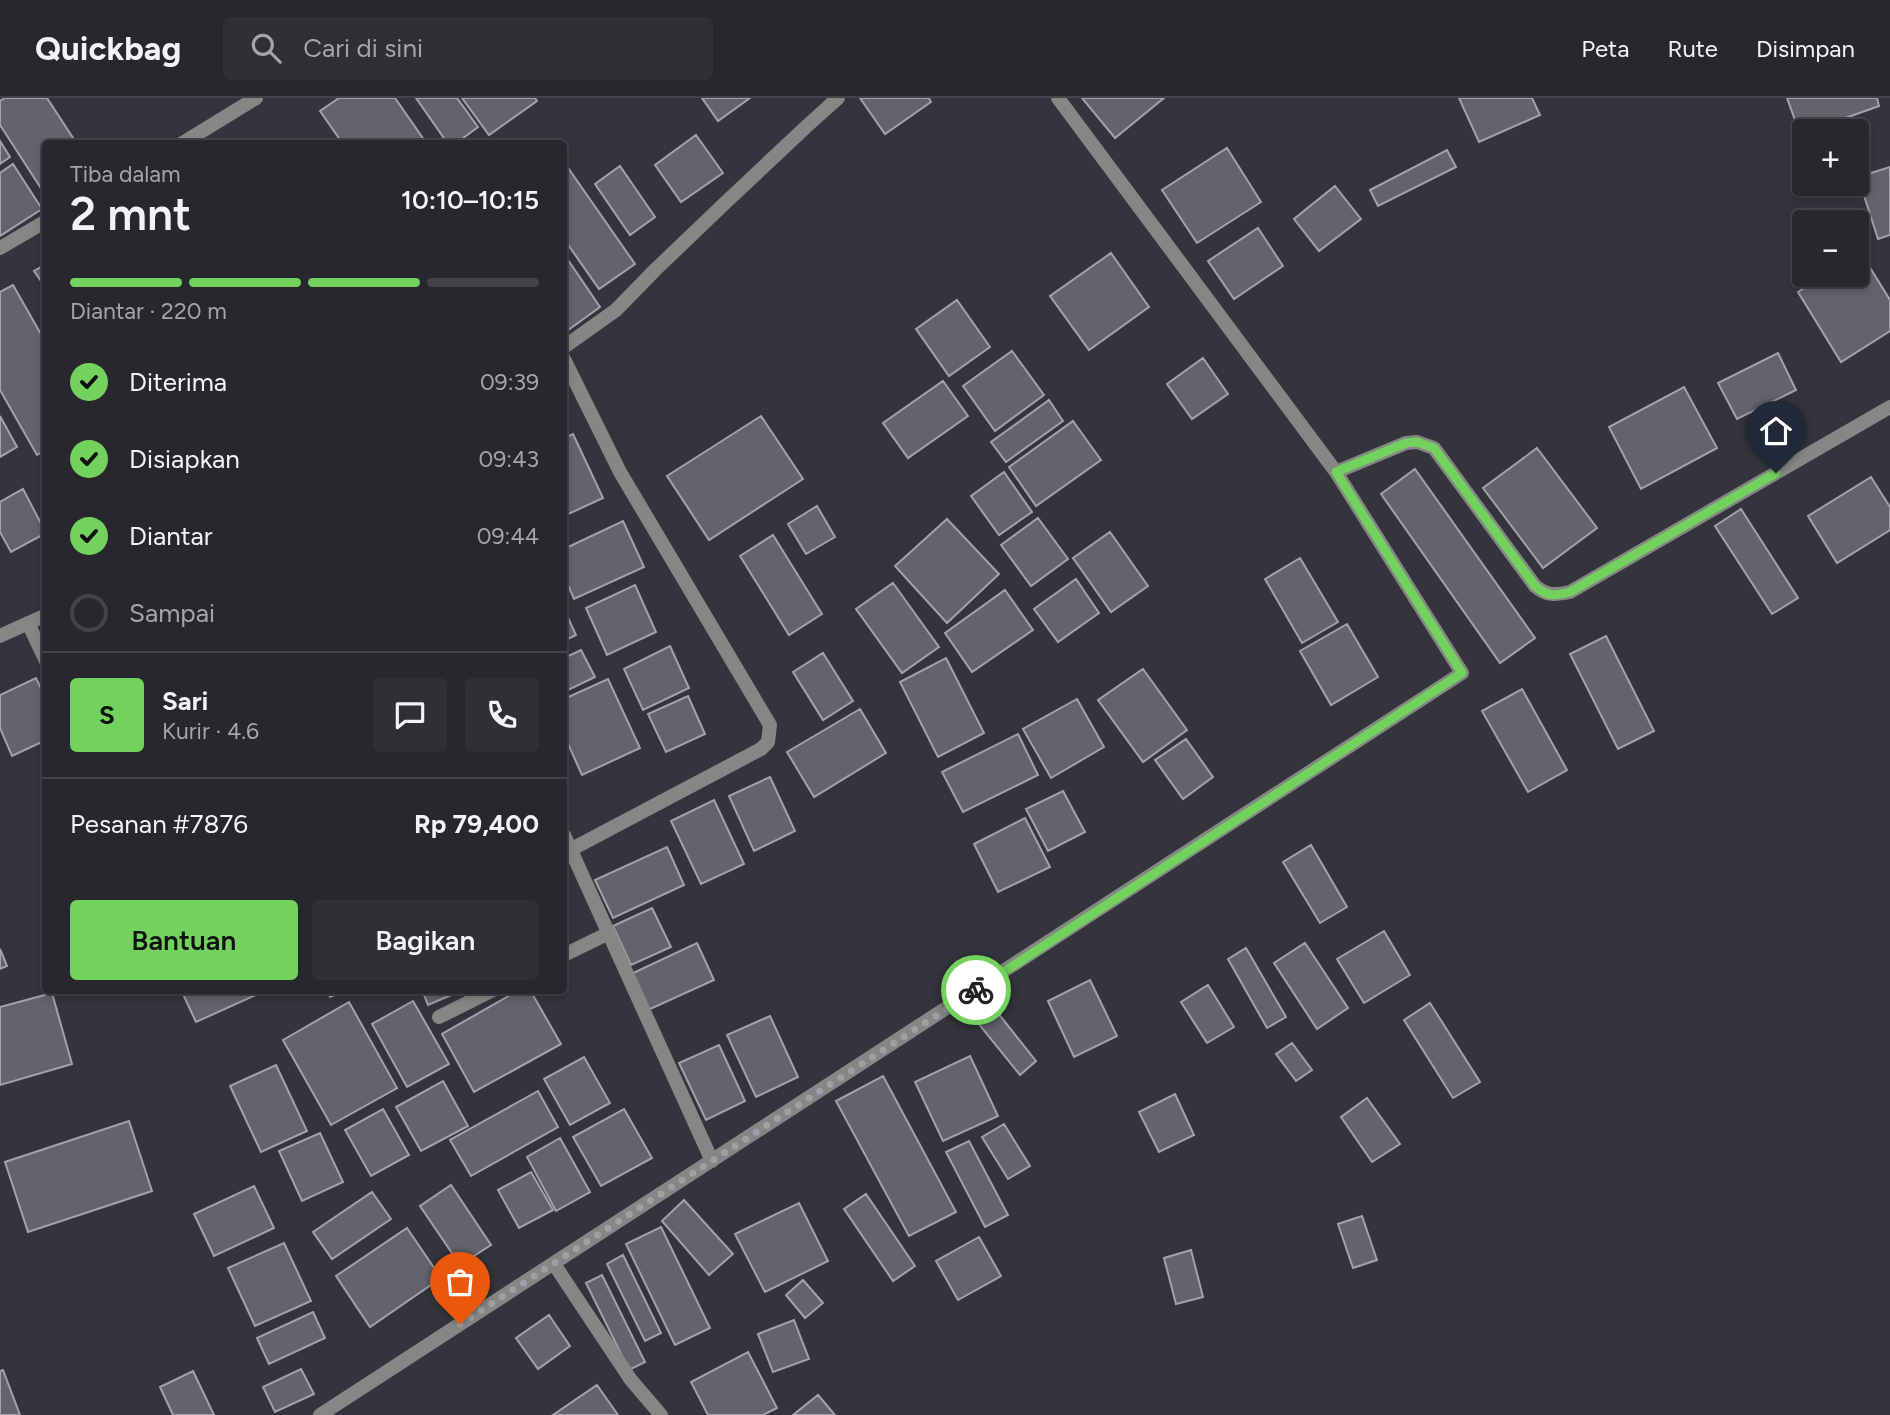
<!DOCTYPE html>
<html lang="id">
<head>
<meta charset="utf-8">
<style>
	:root { --surface:#27272d; --page:#2f2f35; --text:#f1f3f6; --muted:#a4a5aa; --line:#434449; --accent:#72d25d }
	body { margin:0; font-family:Figtree,sans-serif; background:var(--page); color:var(--text); height:100vh; display:flex; flex-direction:column; font-size:26px; white-space:nowrap }
	* { box-sizing:border-box; margin:0 }
	p { font-size:23px; color:var(--muted) }
	.icon { flex:none; width:38px; height:38px; fill:none; stroke:currentColor; stroke-width:2; stroke-linecap:round; stroke-linejoin:round }
	.map { position:relative; flex:1; overflow:hidden }
	.panel { position:absolute; left:42px; top:42px; width:525px; height:854px; display:flex; flex-direction:column; background:var(--surface); border-radius:7px; box-shadow:0 4px 10px #0003,0 0 0 2px var(--line) }
	.panel>* { flex:none }
	.fabs { position:absolute; left:1792px; top:21px; display:grid; gap:14px }
	.fabs a { display:grid; place-items:center; width:77px; height:77px; border-radius:7px; background:var(--surface); box-shadow:0 4px 10px #0003,0 0 0 2px var(--line); font-size:35px }
	.pin { position:absolute; display:grid; place-items:center; width:60px; height:60px; color:#fff; margin:-72px -30px; border-radius:50% 50% 50% 0; rotate:-45deg; box-shadow:0 0 7px #0007 }
	.pin .icon { rotate:45deg }
	.courier { position:absolute; display:grid; place-items:center; width:70px; height:70px; margin:-35px; border:5px solid #72d25d; border-radius:50%; background:#fff; color:#222; box-shadow:0 2px 9px #0007 }
	.head em { font-style:normal; font-weight:600 }
	.head div { display:flex; flex-direction:column-reverse }
	.head { display:flex; align-items:center; justify-content:space-between; height:119px; padding:0 28px }
	h1 { font-size:46px; font-weight:600; line-height:52px }
	.bar { display:grid; grid-template-columns:repeat(4,1fr); gap:10px 7px; align-content:center; height:84px; padding:0 28px }
	.bar i { height:9px; border-radius:5px; background:var(--line) }
	.bar .selected { background:var(--accent) }
	.bar p { grid-column:span 4 }
	.line { display:flex; align-items:center; gap:18px; padding:0 28px; border-top:2px solid var(--line) }
	.line div { flex:1 }
	.round { display:grid; place-items:center; flex:none; width:74px; height:74px; border-radius:7px; background:var(--page) }
	ol { padding:0 28px; list-style:none }
	li { display:flex; align-items:center; gap:21px; height:77px }
	li p { margin-inline-start:auto }
	li .icon { padding:7px; border-radius:50%; background:var(--accent); color:#111; stroke-width:4 }
	li:last-child { color:var(--muted) }
	li i { width:38px; height:38px; border:4px solid var(--line); border-radius:50% }
	.button { display:flex; gap:14px; margin-top:auto; padding:14px 28px }
	.button a { flex:1; height:80px; border-radius:7px; background:var(--accent); color:#111; font-size:28px; font-weight:600; line-height:80px; text-align:center }
	.button a+a { background:var(--page); color:var(--text) }
	header { display:flex; align-items:center; gap:42px; box-sizing:border-box; height:98px; padding:0 35px; background:var(--surface); border-bottom:2px solid var(--line) }
	header strong { font-size:33px }
	nav { display:flex; gap:38px; margin-inline-start:auto; font-size:24px }
	.search { width:490px; height:63px; background:var(--page); display:flex; align-items:center; gap:18px; box-sizing:border-box; padding:0 24px; border-radius:7px; color:var(--muted); font-size:26px }
	.map>svg:first-child { display:block }
</style>
</head>
<body>
<header>
<strong>Quickbag</strong>
<div class="search"><svg class="icon" aria-label="search" viewBox="0 0 24 24"><circle cx="10" cy="10" r="6"/><path d="M15 15l6 6"/></svg>Cari di sini</div>
<nav><a>Peta</a><a>Rute</a><a>Disimpan</a></nav>
</header>
<div class="map">
<svg width="1890" height="1317" viewBox="0 0 1890 1317">
	<rect width="100%" height="100%" fill="#34343c"/>
	<!-- building -->
	<path fill="#63636c" stroke="#a2a2ac" stroke-width="2" d="M5,0h42l30,46h-31v52l-46,-71v-24z
		M339,0h56l32,46h-84l-23,-33z
		M416,0h41l21,29 -23,17h-7z
		M462,0h73l2,3 -48,34z
		M702,0h48l-32,23z
		M860,0h69l2,4 -46,32z
		M1082,0h82l-49,40z
		M1459,0h73l8,17 -61,27z
		M1787,0h90l2,8 -70,25h-5l-4,3z
		M696,37l27,38 -42,29 -26,-37z
		M0,43l10,16 -10,7z
		M1227,50l34,54 -64,41 -35,-53z
		M1447,52l9,17 -78,39 -8,-16z
		M564,64l71,102 -36,25 -35,-50z
		M13,66l29,45 -42,27v-63z
		M620,68l35,51 -25,18 -35,-51z
		M1890,69v68l-12,4 -20,-62z
		M1335,88l26,33 -42,32 -25,-32z
		M1258,130l25,38 -49,33 -26,-38z
		M1111,155l38,54 -60,43 -39,-54z
		M1861,155l29,47v31l-49,31 -43,-70 28,-17h31v-20z
		M564,156l36,53 -36,26z
		M46,166v24l-12,-17z
		M13,187l33,58v107l-9,5 -37,-65v-98z
		M957,202l33,47 -41,29 -33,-47z
		M1012,253l32,44 -49,36 -32,-45z
		M1778,255l18,37 -59,29 -19,-36z
		M1203,260l25,36 -36,25 -25,-35z
		M943,283l25,35 -60,42 -25,-35z
		M1684,289l33,61 -76,41 -32,-62z
		M1049,302l14,21 -57,41 -15,-20z
		M0,318l17,31 -17,10z
		M761,318l42,63 -94,61 -42,-64z
		M1073,323l28,39 -65,46 -27,-39z
		M573,336l30,64 -39,18v-78z
		M1537,350l60,80 -54,40 -60,-80z
		M1415,371l120,169 -35,25 -119,-169z
		M1004,374l28,40 -33,23 -28,-39z
		M1871,379l19,30v23l-53,33 -29,-47z
		M23,391l23,44 -35,19 -11,-20v-30z
		M817,408l18,31 -29,17 -18,-30z
		M1741,411l57,89 -26,16 -57,-88z
		M1038,420l30,41 -37,27 -30,-41z
		M947,421l52,55 -52,49 -52,-57z
		M623,423l21,46 -70,32 -10,-23v-27z
		M1110,434l38,54 -37,26 -38,-54z
		M773,437l49,79 -33,21 -49,-79z
		M1300,460l38,64 -36,21 -37,-64z
		M1076,481l23,34 -41,29 -24,-33z
		M893,485l46,64 -37,26 -46,-64z
		M635,487l21,47 -49,23 -21,-47z
		M1005,492l28,40 -61,42 -27,-39z
		M564,511l12,26 -12,6z
		M1347,526l31,53 -47,28 -31,-54z
		M1606,538l48,95 -36,18 -48,-95z
		M670,548l19,42 -46,22 -19,-41z
		M581,552l14,27 -31,15v-34z
		M823,555l30,48 -30,19 -30,-48z
		M946,560l38,75 -46,24 -38,-75z
		M1143,571l44,61 -44,32 -45,-62z
		M36,580l10,21v41l-34,16 -12,-28v-33z
		M608,581l32,69 -58,27 -18,-40v-36z
		M1522,591l45,81 -39,22 -46,-81z
		M688,598l17,38 -39,18 -18,-38z
		M1077,601l27,48 -53,31 -28,-49z
		M860,611l26,44 -72,44 -27,-45z
		M1018,636l20,41 -75,37 -21,-40z
		M1186,641l27,38 -30,22 -28,-39z
		M770,679l25,54 -41,20 -25,-55z
		M1063,693l22,41 -37,19 -22,-42z
		M714,702l30,64 -43,20 -30,-63z
		M1025,720l25,49 -52,25 -24,-48z
		M1311,747l36,62 -27,16 -37,-61z
		M667,749l17,38 -71,33 -18,-38z
		M652,810l19,39 -40,18 -18,-39z
		M1384,833l26,44 -46,28 -27,-44z
		M697,845l17,37 -66,30 -17,-36z
		M1305,845l43,65 -31,21 -43,-66z
		M1246,850l40,69 -19,11 -39,-69z
		M0,851l7,17 -7,3z
		M1090,882l27,56 -43,21 -26,-56z
		M1208,887l26,42 -27,16 -26,-41z
		M181,892h75l2,4 -62,28z
		M328,892h19l-17,7z
		M422,892h41l-35,15z
		M519,892h11l31,54 -87,48 -32,-58z
		M52,895l20,71 -72,21v-78z
		M413,903l36,63 -42,23 -35,-63z
		M349,904l48,86 -66,37 -48,-85z
		M990,905l46,58 -16,14 -47,-58z
		M1430,905l50,79 -27,16 -49,-78z
		M770,918l28,61 -42,20 -29,-62z
		M1292,945l20,27 -16,11 -20,-27z
		M719,947l26,56 -39,19 -27,-57z
		M970,958l28,60 -55,25 -28,-59z
		M584,959l26,46 -40,22 -26,-46z
		M276,967l31,66 -46,21 -31,-66z
		M883,978l73,136 -47,24 -73,-135z
		M443,983l25,45 -47,25 -25,-44z
		M538,993l20,36 -87,49 -21,-36z
		M1175,996l19,41 -35,17 -20,-40z
		M1367,1000l33,46 -28,18 -31,-45z
		M383,1011l26,46 -38,21 -26,-46z
		M624,1011l28,49 -51,28 -28,-49z
		M129,1023l23,70 -124,41 -23,-70z
		M1004,1026l26,42 -22,13 -26,-42z
		M320,1035l23,49 -41,19 -23,-50z
		M560,1040l30,54 -34,19 -29,-54z
		M969,1043l39,74 -23,12 -39,-75z
		M531,1074l22,38 -34,18 -21,-38z
		M451,1087l40,60 -31,20 -40,-59z
		M254,1088l20,42 -60,28 -20,-42z
		M372,1094l19,27 -59,40 -19,-27z
		M866,1096l49,72 -22,15 -49,-72z
		M684,1102l49,54 -24,21 -47,-54z
		M799,1105l29,58 -63,31 -30,-58z
		M1362,1118l15,44 -24,8 -15,-44z
		M661,1129l49,101 -35,17 -49,-101z
		M407,1130l34,50 -71,49 -34,-51z
		M979,1139l22,39 -43,24 -22,-39z
		M284,1145l27,58 -56,25 -27,-58z
		M1191,1152l12,47 -27,7 -12,-46z
		M623,1157l38,78 -16,8 -38,-77z
		M602,1177l43,87 -16,8 -43,-87z
		M803,1182l20,23 -18,15 -19,-23z
		M313,1214l12,26 -56,26 -12,-26z
		M549,1217l21,31 -32,23 -22,-31z
		M794,1222l15,39 -36,13 -15,-38z
		M748,1254l29,56 -14,7h-55l-17,-33z
		M301,1271l13,25 -39,18 -12,-25z
		M3,1272l17,45h-20v-44z
		M193,1273l21,44h-41l-13,-28z
		M597,1287l21,30h-65z
		M818,1297l17,20h-42z"/>
	<g fill="none" stroke-linecap="round" stroke-linejoin="round">
		<!-- minor -->
		<path stroke="#848783" stroke-width="14" d="M181,46l75,-46
			M0,150l46,-27
			M564,249l52,-37 39,-40 70,-67 83,-78 30,-27
			M564,261l56,113 150,253 -2,17 -7,7 -191,101
			M1336,374l70,-29 11,-1 17,6 101,138c12,10 20,9 35,6l320,-185
			M28,525l18,38
			M0,538l46,-21
			M564,737l148,326
			M564,857l45,-22
			M439,919l54,-27
			M554,1166l77,116 30,35
			M320,1317l1142,-742 -126,-201 -278,-374"/>
	</g>
	<g fill="none" stroke-linecap="round" stroke-linejoin="round">
		<!-- done -->
		<path stroke="#9f9fa5" stroke-width="7" stroke-dasharray="0 12.6" d="M460,1226l516,-334"/>
		<!-- route -->
		<path stroke="#72d25d" stroke-width="9" d="M976,892l486,-317 -126,-201 70,-29 11,-1 17,6 101,138c13,11 19,10 35,6l206,-119"/>
	</g>
</svg>
<div class="fabs">
<a>+</a>
<a>−</a>
</div>
<div class="pin" style="left:460px;top:1226px;background:#ea580c"><svg class="icon" aria-label="bag" viewBox="0 0 24 24"><path d="M5 8h14l-1 12H6zM9 8a3 3 0 0 1 6 0"/></svg></div>
<div class="pin" style="left:1776px;top:375px;background:#1f2937"><svg class="icon" aria-label="home" viewBox="0 0 24 24"><path d="M3 11l9-7 9 7M6 9v11h12V9"/></svg></div>
<div class="courier" style="left:976px;top:892px"><svg class="icon" aria-label="bike" viewBox="0 0 24 24"><circle cx="6" cy="16" r="4"/><circle cx="18" cy="16" r="4"/><path d="M6 16l4-8h5l3 8M10 8l3 8H6M13 5h3"/></svg></div>
<section class="panel">
<div class="head"><div><h1>2 mnt</h1><p>Tiba dalam</p></div><em>10:10–10:15</em></div>
<div class="bar"><i class="selected"></i><i class="selected"></i><i class="selected"></i><i></i><p>Diantar · 220 m</p></div>
<ol>
<li><svg class="icon" aria-label="check" viewBox="0 0 24 24"><path d="M5 12l5 5 9-10"/></svg>Diterima<p>09:39</p></li>
<li><svg class="icon" aria-label="check" viewBox="0 0 24 24"><path d="M5 12l5 5 9-10"/></svg>Disiapkan<p>09:43</p></li>
<li><svg class="icon" aria-label="check" viewBox="0 0 24 24"><path d="M5 12l5 5 9-10"/></svg>Diantar<p>09:44</p></li>
<li><i></i>Sampai</li>
</ol>
<div class="line" style="height:126px"><b class="round" style="background:var(--accent);color:#111">S</b><div><b>Sari</b><p>Kurir · 4.6</p></div><a class="round"><svg class="icon" aria-label="chat" viewBox="0 0 24 24"><path d="M4 5h16v11H9l-5 4z"/></svg></a><a class="round"><svg class="icon" aria-label="phone" viewBox="0 0 24 24"><path d="M5 4h4l2 5-3 2q2 4 5 5l2-3 5 2v4C11 20 4 13 5 4z"/></svg></a></div>
<div class="line" style="height:91px"><div>Pesanan #7876</div><b>Rp 79,400</b></div>
<div class="button"><a>Bantuan</a><a>Bagikan</a></div>
</section>
</div>
</body>
</html>
